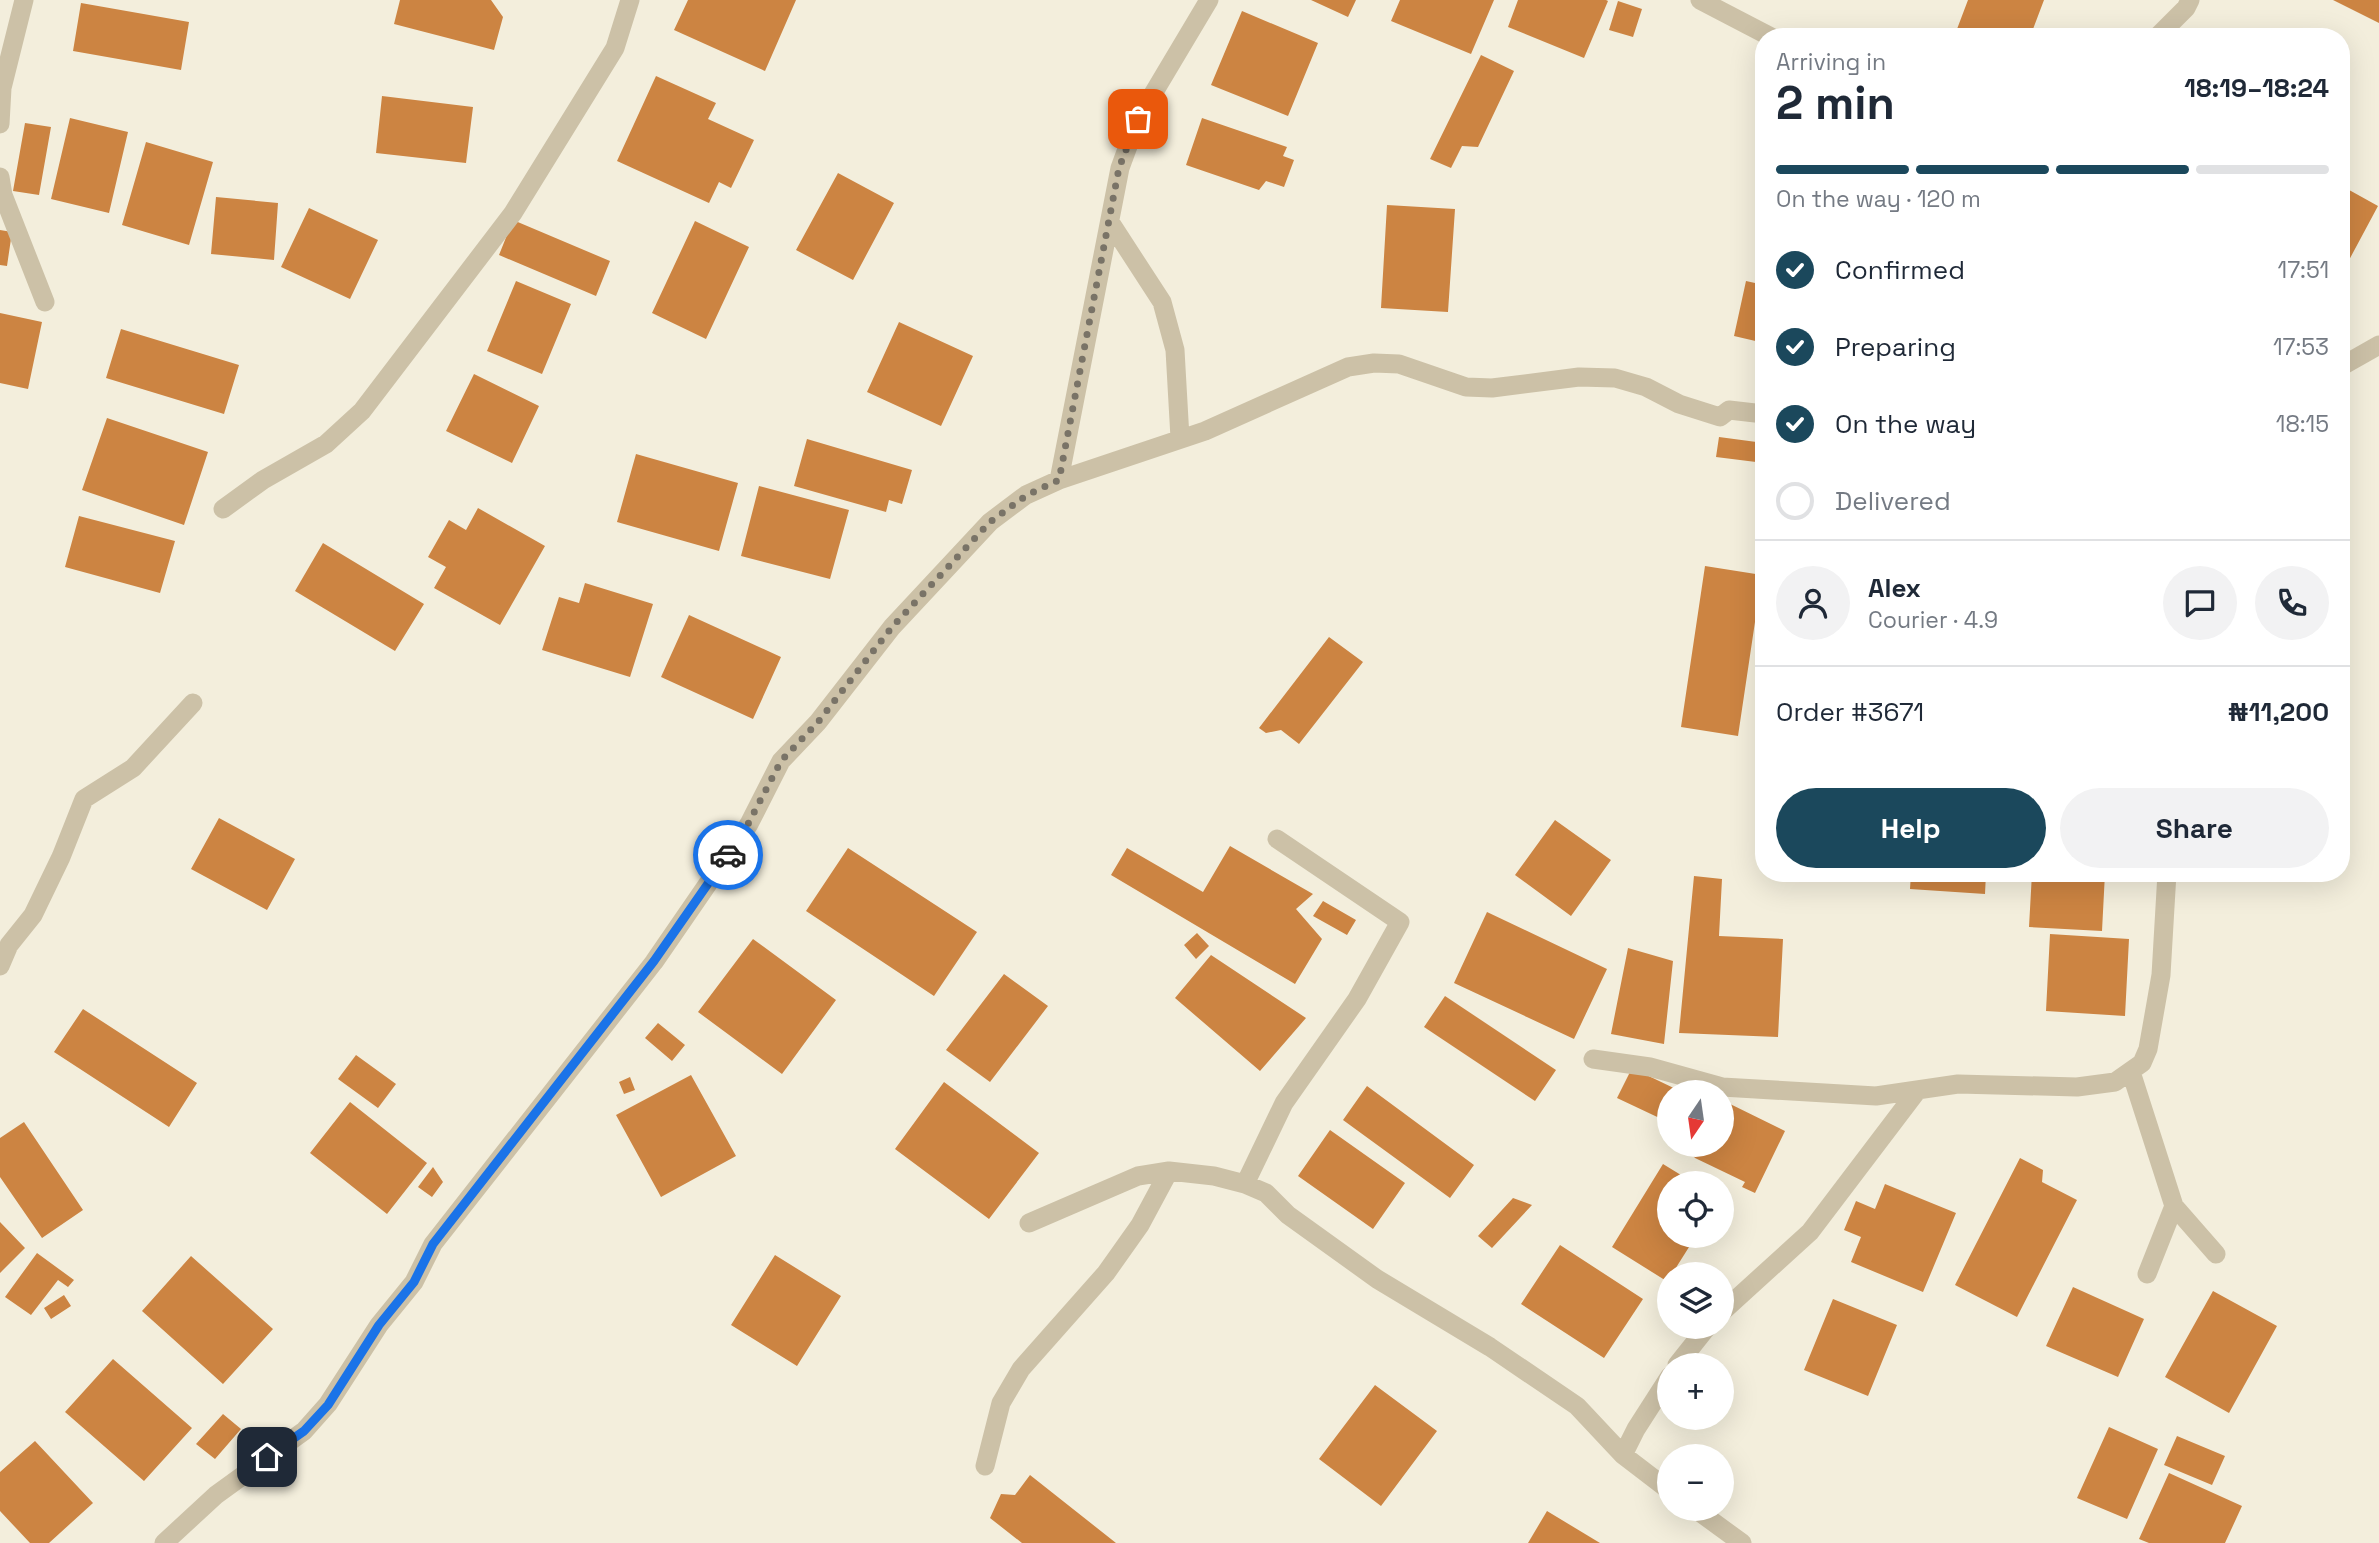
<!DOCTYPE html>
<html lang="en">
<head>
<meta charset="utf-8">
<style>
	:root { --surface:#fff; --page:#f2f2f3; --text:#1f2937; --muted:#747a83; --line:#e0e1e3; --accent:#1b485c }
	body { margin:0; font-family:"Space Grotesk",sans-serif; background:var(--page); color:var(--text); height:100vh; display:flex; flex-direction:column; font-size:26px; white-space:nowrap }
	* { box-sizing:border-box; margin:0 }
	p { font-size:23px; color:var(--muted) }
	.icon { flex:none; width:38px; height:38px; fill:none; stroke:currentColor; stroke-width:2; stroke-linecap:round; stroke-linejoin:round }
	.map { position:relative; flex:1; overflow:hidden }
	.drawer { position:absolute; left:1755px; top:28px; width:595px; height:854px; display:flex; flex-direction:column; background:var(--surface); border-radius:28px; box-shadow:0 7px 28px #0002 }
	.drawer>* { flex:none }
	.needle { width:46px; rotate:193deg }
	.fabs { position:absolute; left:1657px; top:1080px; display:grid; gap:14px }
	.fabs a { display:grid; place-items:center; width:77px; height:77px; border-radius:50%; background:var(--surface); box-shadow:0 7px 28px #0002; font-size:35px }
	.pin { position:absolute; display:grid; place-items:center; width:60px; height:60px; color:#fff; margin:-30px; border-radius:14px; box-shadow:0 4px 10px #0006 }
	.courier { position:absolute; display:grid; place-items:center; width:70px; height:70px; margin:-35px; border:5px solid #1a73e8; border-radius:50%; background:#fff; color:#222; box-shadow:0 2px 9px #0007 }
	.overview em { font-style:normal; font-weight:800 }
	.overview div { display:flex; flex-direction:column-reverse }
	.overview { display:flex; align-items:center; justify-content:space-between; height:119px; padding:0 21px }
	h1 { font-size:46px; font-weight:800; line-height:52px }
	.bar { display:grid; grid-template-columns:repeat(4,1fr); gap:10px 7px; align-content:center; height:84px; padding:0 21px }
	.bar i { height:9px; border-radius:5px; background:var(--line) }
	.bar .selected { background:var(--accent) }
	.bar p { grid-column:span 4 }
	.line { display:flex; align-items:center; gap:18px; padding:0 21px; border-top:2px solid var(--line) }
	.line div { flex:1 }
	.round { display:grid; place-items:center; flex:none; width:74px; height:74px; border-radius:37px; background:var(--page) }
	ol { padding:0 21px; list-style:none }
	li { display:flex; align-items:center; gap:21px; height:77px }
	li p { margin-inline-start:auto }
	li .icon { padding:7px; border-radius:50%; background:var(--accent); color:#fff; stroke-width:4 }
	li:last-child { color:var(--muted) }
	li i { width:38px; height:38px; border:4px solid var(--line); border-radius:50% }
	.button { display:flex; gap:14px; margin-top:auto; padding:14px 21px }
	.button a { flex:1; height:80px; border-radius:42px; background:var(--accent); color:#fff; font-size:28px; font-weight:800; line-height:80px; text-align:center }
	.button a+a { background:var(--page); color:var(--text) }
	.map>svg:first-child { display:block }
</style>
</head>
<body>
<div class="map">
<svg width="2379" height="1543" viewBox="0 0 2379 1543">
	<rect width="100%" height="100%" fill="#f3eedc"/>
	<!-- building -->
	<path fill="#cc8442" d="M400,0h91l12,17 -9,33 -100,-26z
		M688,0h108l-31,71 -91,-41z
		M1311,0h45l-8,17z
		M1400,0h94l-23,54 -80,-33z
		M1518,0h88l2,1 -24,57 -76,-31z
		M1968,0h76l-14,37h-76z
		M2333,0h46v23z
		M1618,1l24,8 -9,28 -24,-7z
		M81,3l108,19 -8,48 -108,-19z
		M1242,11l76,32 -30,73 -77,-31z
		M1481,55l33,16 -36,76 -16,-1 -11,22 -21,-9z
		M656,76l60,27 -8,16 46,21 -23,48 -12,-6 -10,21 -92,-42z
		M382,96l91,11 -7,56 -90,-10z
		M70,118l58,14 -19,81 -58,-14z
		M1202,118l85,29 -4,9 11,4 -10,27 -18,-6 -7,9 -73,-25z
		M25,123l26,4 -12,68 -26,-4z
		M146,142l67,20 -24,83 -67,-20z
		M838,173l56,30 -41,77 -57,-30z
		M2342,186l36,20 -30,56 -6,-4z
		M216,197l62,6 -4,57 -63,-6z
		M1387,205l68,4 -7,103 -67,-4z
		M309,208l69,32 -28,59 -69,-32z
		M513,220l97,41 -14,35 -97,-41z
		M695,221l54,26 -43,92 -54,-26z
		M0,230l12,2 -5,34 -7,-1z
		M516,281l55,23 -29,70 -55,-23z
		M1746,281l18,4v58l-30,-7z
		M0,313l42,9 -14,67 -28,-6z
		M899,322l74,34 -32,70 -74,-34z
		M121,329l118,36 -15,49 -118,-36z
		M474,374l65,32 -27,57 -66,-32z
		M107,418l101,34 -24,73 -102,-35z
		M1719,437l45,6v20l-48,-6z
		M807,439l105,31 -10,34 -13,-4 -3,12 -92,-26z
		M636,454l102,29 -19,68 -102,-29z
		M759,486l90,24 -19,69 -89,-23z
		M478,508l67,38 -45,79 -66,-37 12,-21 -18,-10 21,-37 17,10z
		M79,516l96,25 -15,52 -95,-26z
		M323,543l101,61 -29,47 -100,-60z
		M1705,566l57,9 -24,161 -57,-9z
		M585,583l68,21 -23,73 -88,-27 17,-53 20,6z
		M689,615l92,42 -28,62 -92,-42z
		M1329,637l34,25 -64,82 -18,-14 -15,3 -7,-5z
		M219,818l76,41 -28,51 -76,-41z
		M1555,820l56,40 -40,56 -56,-41z
		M1230,846l83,48 -17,15 26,30 -27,45 -184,-109 16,-27 76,44z
		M848,848l129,84 -43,64 -128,-85z
		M1911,873h75l-1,21 -75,-5z
		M2032,873h73l-3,58 -73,-4z
		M1694,876l28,3 -3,57 64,3 -5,98 -99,-4z
		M1323,901l33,19 -9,15 -34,-19z
		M1487,912l120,57 -33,70 -120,-56z
		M1197,933l12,13 -13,13 -12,-14z
		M2050,934l79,5 -4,77 -79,-5z
		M753,939l83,61 -54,74 -84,-62z
		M1628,948l45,13 -9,83 -53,-10z
		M1211,955l95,63 -46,53 -85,-73z
		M1004,974l44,32 -58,76 -44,-32z
		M1445,996l111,74 -21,31 -111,-74z
		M83,1009l114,74 -28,44 -115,-75z
		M658,1023l27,22 -13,16 -27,-23z
		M356,1055l40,29 -18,24 -40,-29z
		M1632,1068l50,24h-12v31l-53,-25z
		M691,1075l45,81 -75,41 -45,-82z
		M630,1077l5,13 -11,4 -5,-12z
		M944,1082l95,71 -50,66 -94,-70z
		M1367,1086l107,79 -24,33 -107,-78z
		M1722,1100l63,31 -30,62 -13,-6 3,-5 -50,-24 -11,-14h38z
		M350,1102l77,61 -40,51 -77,-61z
		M24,1122l59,88 -41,28 -42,-61v-39z
		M1330,1130l75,53 -32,46 -75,-53z
		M2020,1158l23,12 -1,12 35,18 -60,117 -62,-32z
		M1663,1164l31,19h-24v53h26l-24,38h-2l-2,8 -56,-35z
		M433,1167l10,15 -11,15 -14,-10z
		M1885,1184l71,29 -33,79 -72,-30 10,-25 -17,-7 12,-29 19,8z
		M1513,1198l19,7 -40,43 -14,-12z
		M0,1222l25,26 -25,25z
		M1560,1245l83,54 -39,59 -83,-54z
		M37,1253l37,27 -6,7 -10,-7 -27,35 -26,-18z
		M775,1255l66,41 -44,70 -66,-41z
		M191,1256l82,73 -50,55 -81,-73z
		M2073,1287l71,32 -26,58 -72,-31z
		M2213,1291l64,35 -48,87 -64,-36z
		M64,1295l7,11 -20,13 -7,-11z
		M1833,1299l64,26 -29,71 -64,-26z
		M113,1359l79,69 -48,53 -79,-69z
		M1375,1385l62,46 -56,75 -62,-47z
		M223,1414l18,15 -26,30 -19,-15z
		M2109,1427l49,22 -31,70 -50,-21z
		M2177,1436l48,20 -13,29 -48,-20z
		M35,1441l58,62 -44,40h-19l-30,-32v-39z
		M2169,1473l73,33 -17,37h-76l-10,-4z
		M1030,1475l86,68h-94l-32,-25 11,-24 14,1z
		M1547,1511l53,32h-72z"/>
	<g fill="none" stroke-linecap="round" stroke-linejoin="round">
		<!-- minor -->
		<path stroke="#ccc1a7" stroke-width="19" d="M1700,0l71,37
			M2157,37l29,-29 4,-8
			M0,124l2,-36 22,-88
			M0,177l3,18 42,107
			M1110,222l52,80 13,48 5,88
			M2342,366l37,-21
			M1059,480l61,-312 18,-49 71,-119
			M223,509l40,-29 63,-36 36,-33 151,-198 102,-165 15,-48
			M0,966l9,-21 24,-30 28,-58 23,-58 49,-31 60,-65
			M1593,1059l57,8 72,20 154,9 82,-12 119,3 38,-5 27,-19 6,-14 13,-74 6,-102
			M2131,1072l43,134 -27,68
			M1245,1184l39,-81 73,-104 43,-77 -123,-83
			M2174,1206l42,48
			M1029,1223l109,-47 31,-5 45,5 31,8 21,9 22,22 89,64 113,68 87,59 46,49 47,36
			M1722,1312l88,-80 107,-141
			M1677,1365l31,-39
			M1623,1455l13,-26 34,-53
			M985,1466l16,-63 20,-34 85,-96 34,-48 29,-54
			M1694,1508l48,35
			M164,1543l52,-48 88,-64 24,-27 51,-79 35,-43 19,-38 221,-282 95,-138 32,-63 37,-39 74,-95 98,-105 36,-27 33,-15 146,-49 143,-64 26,-4 25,1 67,23 26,1 87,-11 36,1 31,9 33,17 41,13 9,-7 35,4"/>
	</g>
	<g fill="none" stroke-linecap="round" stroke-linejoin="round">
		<!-- done -->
		<path stroke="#797367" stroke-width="7" stroke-dasharray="0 12.6" d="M728,855l20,-31 33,-63 37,-39 74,-95 98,-105 37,-27 32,-15 60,-312 19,-49"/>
		<!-- route -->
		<path stroke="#1a73e8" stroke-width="9" d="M267,1457l37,-26 24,-26 51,-80 35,-43 19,-38 221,-283 74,-106"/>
	</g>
</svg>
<div class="fabs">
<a><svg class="needle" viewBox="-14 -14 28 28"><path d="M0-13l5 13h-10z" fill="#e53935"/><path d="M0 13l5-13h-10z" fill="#747a83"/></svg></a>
<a><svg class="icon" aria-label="locate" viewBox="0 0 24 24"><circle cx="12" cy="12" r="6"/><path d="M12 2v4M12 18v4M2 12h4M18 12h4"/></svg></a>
<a><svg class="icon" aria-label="layers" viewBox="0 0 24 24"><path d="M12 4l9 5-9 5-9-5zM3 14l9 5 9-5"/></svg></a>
<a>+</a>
<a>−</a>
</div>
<div class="pin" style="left:1138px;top:119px;background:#ea580c"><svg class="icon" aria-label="bag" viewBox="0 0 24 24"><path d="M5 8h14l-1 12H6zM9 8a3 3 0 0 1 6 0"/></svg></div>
<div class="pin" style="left:267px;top:1457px;background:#1f2937"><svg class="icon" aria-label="home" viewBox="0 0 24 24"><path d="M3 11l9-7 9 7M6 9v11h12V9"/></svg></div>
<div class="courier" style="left:728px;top:855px"><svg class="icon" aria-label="car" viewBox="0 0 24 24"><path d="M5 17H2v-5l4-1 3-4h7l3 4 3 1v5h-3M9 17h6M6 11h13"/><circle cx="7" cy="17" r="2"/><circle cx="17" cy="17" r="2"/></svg></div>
<section class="drawer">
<div class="overview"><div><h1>2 min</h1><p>Arriving in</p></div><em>18:19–18:24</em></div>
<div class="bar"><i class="selected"></i><i class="selected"></i><i class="selected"></i><i></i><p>On the way · 120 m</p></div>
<ol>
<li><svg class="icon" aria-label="check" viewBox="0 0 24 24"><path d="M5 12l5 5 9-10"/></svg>Confirmed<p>17:51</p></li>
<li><svg class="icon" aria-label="check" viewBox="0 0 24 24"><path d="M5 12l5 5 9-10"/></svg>Preparing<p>17:53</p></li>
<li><svg class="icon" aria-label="check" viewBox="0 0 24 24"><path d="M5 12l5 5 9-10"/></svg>On the way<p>18:15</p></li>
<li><i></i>Delivered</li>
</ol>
<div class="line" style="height:126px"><a class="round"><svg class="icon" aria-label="person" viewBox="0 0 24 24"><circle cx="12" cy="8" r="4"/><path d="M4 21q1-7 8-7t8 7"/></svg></a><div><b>Alex</b><p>Courier · 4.9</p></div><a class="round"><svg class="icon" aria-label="chat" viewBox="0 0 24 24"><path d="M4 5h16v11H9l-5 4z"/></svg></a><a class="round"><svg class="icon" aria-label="phone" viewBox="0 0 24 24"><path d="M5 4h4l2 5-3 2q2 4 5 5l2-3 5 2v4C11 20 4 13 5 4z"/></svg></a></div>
<div class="line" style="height:91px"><div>Order #3671</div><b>₦11,200</b></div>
<div class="button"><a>Help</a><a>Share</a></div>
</section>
</div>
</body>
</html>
